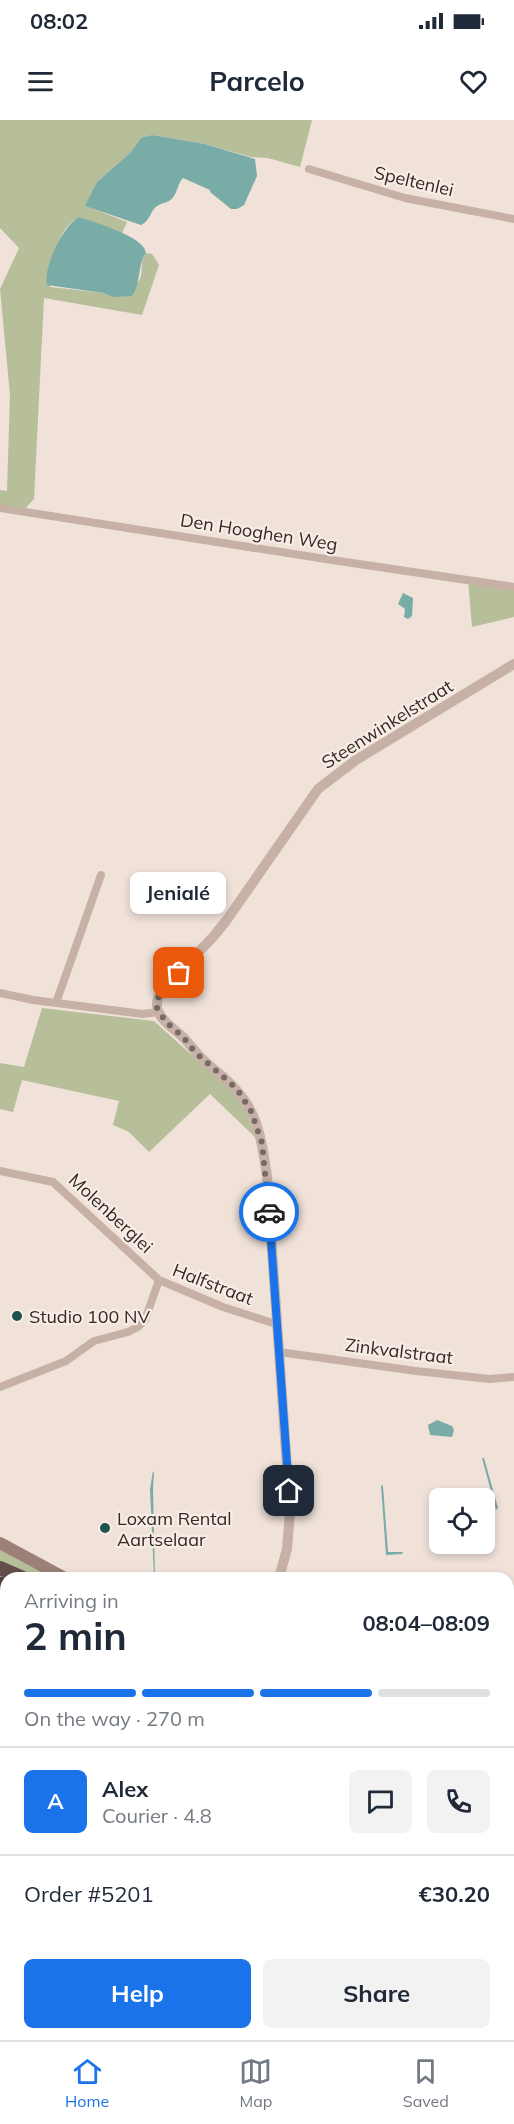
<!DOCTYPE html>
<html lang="en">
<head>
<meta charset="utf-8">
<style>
	:root { --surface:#fff; --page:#f2f2f3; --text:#1f2937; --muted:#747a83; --line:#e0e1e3; --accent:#1a73e8 }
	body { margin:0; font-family:Mulish,sans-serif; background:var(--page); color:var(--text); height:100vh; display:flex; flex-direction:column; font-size:22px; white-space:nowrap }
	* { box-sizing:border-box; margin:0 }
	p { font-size:20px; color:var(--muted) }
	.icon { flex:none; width:33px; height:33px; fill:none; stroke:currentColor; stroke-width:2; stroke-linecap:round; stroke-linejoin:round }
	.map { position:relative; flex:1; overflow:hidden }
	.panel { position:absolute; left:0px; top:1452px; width:514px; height:468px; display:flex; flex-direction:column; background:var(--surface); border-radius:18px 18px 0 0; box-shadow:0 3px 9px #0003 }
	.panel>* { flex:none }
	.controls { position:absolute; left:429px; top:1368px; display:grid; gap:12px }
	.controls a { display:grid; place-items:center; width:66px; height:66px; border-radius:9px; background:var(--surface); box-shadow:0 3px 9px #0003; font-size:30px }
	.pin { position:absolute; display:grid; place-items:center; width:51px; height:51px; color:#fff; margin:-26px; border-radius:12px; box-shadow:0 3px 9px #0006 }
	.courier { position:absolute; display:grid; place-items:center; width:60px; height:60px; margin:-30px; border:4px solid #1a73e8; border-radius:50%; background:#fff; color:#222; box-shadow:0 2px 8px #0007 }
	.bubble { position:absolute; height:42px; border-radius:9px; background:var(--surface); box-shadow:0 3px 9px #0003; font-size:20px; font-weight:700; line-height:42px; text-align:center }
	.headline em { font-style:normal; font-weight:700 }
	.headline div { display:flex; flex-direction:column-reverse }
	.headline { display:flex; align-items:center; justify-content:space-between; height:102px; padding:0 24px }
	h1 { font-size:39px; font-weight:700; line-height:45px }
	.bar { display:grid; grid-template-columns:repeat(4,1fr); gap:9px 6px; align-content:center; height:72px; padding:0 24px }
	.bar i { height:8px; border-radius:4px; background:var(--line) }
	.bar .selected { background:var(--accent) }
	.bar p { grid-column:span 4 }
	.line { display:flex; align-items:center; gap:15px; padding:0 24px; border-top:2px solid var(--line) }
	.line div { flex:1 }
	.round { display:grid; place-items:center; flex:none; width:63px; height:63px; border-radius:9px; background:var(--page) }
	.cta { display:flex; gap:12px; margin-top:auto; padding:12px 24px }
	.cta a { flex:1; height:69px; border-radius:9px; background:var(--accent); color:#fff; font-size:24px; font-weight:700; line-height:69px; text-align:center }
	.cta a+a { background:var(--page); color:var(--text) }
	.status { display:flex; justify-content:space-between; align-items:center; height:42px; padding:0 30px; background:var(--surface); direction:ltr }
	.status svg { height:16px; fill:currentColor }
	header { display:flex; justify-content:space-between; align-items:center; height:78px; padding:0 24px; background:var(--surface); font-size:27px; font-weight:700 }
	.tabs { display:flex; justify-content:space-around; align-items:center; height:84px; border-top:2px solid var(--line); background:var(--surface); font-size:16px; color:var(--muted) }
	.tabs a { display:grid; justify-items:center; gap:3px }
	.tabs .selected { color:var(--accent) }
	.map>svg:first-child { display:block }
</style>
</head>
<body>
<div class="status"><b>08:02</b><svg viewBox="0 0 49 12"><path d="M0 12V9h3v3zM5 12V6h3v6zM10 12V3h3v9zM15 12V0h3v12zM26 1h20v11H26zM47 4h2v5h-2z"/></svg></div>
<header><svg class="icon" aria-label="menu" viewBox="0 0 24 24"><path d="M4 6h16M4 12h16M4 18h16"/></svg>Parcelo<svg class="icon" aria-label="heart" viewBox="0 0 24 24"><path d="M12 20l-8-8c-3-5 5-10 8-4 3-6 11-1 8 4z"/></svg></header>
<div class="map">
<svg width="514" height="1920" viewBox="0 0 514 1920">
	<rect width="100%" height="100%" fill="#f0e2d9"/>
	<!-- green -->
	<path fill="#b6be9a" d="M0,0h312l-12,47 -32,-9 -17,-1 -46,-13 -53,-9 -11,3 -11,15 -33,29 -11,24 41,16 -5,11 -43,-16c-24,13 -26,45 -29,70l55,6c13,6 26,1 34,-12 5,-8 0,-20 7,-28l6,1 7,11 -17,50 -98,-17 -10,201 -11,12 -23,-3v-18l7,1 3,-96 -10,-106 19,-41 -19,-20z
		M468,460l46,7v30l-42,10z
		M42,888l112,13 80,72 11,17 12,29 -47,-45 -61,58 -20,-20 -16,-7 6,-24 -97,-21 -9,32 -13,-3v-46l24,4z
		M0,1428l54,30h-24l-30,-16z
		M0,1772l6,1v141h24l-2,6h-28z"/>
	<!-- water -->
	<path fill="#79aba7" d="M152,15l53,9 50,15 2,17 -13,29 -7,4h-6l-21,-17v-2l-27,-12c-5,5 -5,12 -9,18 -4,7 -11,6 -17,10 -7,5 -7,15 -16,19l-56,-19 12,-24 33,-29 11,-15z
		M79,97c16,6 65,19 67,36 -8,9 -5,31 -14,43l-19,1 -9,-4 -57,-8c-4,-18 16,-59 32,-68z
		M403,473l10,5 -1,18 -4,3 -4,-2 1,-8 -7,-5z
		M437,1300l15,6 2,4 -2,7 -22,-2 -2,-10z
		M482,1338h2l14,50 -2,2z
		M153,1351l1,2 -1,15 2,90h-3l2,-2 -4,-87z
		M381,1365l2,1 5,66h15l-1,2 -16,1z"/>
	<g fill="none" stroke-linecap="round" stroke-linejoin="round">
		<!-- minor -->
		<path stroke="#c7b1a6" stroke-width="8" d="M309,49l96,29 109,21
			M0,388l332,52 182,27
			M0,873l33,7 110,14 15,-2
			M56,883l45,-128
			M0,1051l53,11 106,98 64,27 53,17
			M279,1232l137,19 74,8 24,-2
			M0,1267l66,-26 28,-20 34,-9 10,-5 7,-7 14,-40
			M0,1767l6,1"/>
		<!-- tertiary -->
		<path stroke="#c7b1a6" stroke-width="10" d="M279,1458l8,-29 3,-37 -23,-336c-4,-26 -7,-53 -22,-75 -10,-15 -23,-25 -36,-36 -10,-8 -17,-18 -25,-27 -9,-9 -21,-15 -26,-27 -3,-8 0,-15 5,-22l50,-52 13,-16 92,-132 38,-29 158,-96
			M90,1920l2,-6"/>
		<!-- secondary -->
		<path stroke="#9b8077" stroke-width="12" d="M0,1423l65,35
			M0,1477l6,4
			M508,1702l6,3
			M508,1755l6,3"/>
		<!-- trunk -->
		<path stroke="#64504b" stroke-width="14" d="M0,1448l23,10
			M508,1728l6,3
			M508,1742l6,3"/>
		<!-- motorway -->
		<path stroke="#54423e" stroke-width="15" d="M0,1464l6,3"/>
	</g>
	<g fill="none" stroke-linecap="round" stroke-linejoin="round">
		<!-- done -->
		<path stroke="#756a65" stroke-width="6" stroke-dasharray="0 10.8" d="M179,853l-20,21 -2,14 9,14 17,15 12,15 42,37 14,22 11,32 7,69"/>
		<!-- route -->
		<path stroke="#1a73e8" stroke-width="8" d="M269,1092l20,279"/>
	</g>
	<!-- markers -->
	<g fill="#1e5350" stroke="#f8ede5" stroke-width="2">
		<circle cx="17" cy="1196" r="6"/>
		<circle cx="105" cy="1408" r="6"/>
	</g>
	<g text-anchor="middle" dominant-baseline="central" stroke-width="4.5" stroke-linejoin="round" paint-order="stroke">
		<!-- street labels -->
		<g font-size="18" fill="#332926" stroke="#f8ede5">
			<text transform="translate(414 61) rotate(13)">Speltenlei</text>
			<text transform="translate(259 412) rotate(9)">Den Hooghen Weg</text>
			<text transform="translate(387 604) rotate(-32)">Steenwinkelstraat</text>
			<text transform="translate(111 1093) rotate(43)">Molenberglei</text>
			<text transform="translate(213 1164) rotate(21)">Halfstraat</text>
			<text transform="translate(399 1231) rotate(7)">Zinkvalstraat</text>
		</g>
		<!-- poi labels -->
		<g font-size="18" fill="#332926" stroke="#f8ede5" text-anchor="start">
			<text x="29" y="1196">Studio 100 NV</text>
			<text x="117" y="1398">Loxam Rental<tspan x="117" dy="21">Aartselaar</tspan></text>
		</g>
	</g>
</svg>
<div class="controls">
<a><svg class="icon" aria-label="locate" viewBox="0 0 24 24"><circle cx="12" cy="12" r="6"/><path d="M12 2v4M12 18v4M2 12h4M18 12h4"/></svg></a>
</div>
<div class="pin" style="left:179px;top:853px;background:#ea580c"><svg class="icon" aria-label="bag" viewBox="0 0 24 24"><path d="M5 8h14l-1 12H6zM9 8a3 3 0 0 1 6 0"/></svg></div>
<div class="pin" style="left:289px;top:1371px;background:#1f2937"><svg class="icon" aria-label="home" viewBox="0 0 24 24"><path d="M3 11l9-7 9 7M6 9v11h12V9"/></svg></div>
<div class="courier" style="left:269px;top:1092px"><svg class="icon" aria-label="car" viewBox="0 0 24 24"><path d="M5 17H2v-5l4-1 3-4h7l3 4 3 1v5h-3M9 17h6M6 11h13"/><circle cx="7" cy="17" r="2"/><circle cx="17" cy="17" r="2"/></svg></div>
<div class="bubble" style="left:130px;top:752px;width:96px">Jenialé</div>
<section class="panel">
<div class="headline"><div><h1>2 min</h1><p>Arriving in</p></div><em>08:04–08:09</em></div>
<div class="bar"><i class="selected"></i><i class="selected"></i><i class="selected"></i><i></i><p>On the way · 270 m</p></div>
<div class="line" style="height:108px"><b class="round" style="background:var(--accent);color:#fff">A</b><div><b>Alex</b><p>Courier · 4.8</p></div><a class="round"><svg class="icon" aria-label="chat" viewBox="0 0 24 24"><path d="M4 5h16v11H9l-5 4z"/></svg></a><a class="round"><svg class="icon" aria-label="phone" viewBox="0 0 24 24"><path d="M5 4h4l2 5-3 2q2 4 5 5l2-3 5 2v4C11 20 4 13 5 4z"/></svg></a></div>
<div class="line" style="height:78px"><div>Order #5201</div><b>€30.20</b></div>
<div class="cta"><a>Help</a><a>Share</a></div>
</section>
</div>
<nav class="tabs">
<a class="selected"><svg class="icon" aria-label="home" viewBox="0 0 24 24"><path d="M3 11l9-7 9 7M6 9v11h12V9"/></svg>Home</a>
<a><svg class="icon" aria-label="map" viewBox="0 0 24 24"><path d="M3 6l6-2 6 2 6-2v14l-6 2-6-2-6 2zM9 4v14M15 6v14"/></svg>Map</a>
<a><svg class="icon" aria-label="saved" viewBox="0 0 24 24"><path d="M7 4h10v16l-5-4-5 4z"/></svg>Saved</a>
</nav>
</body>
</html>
